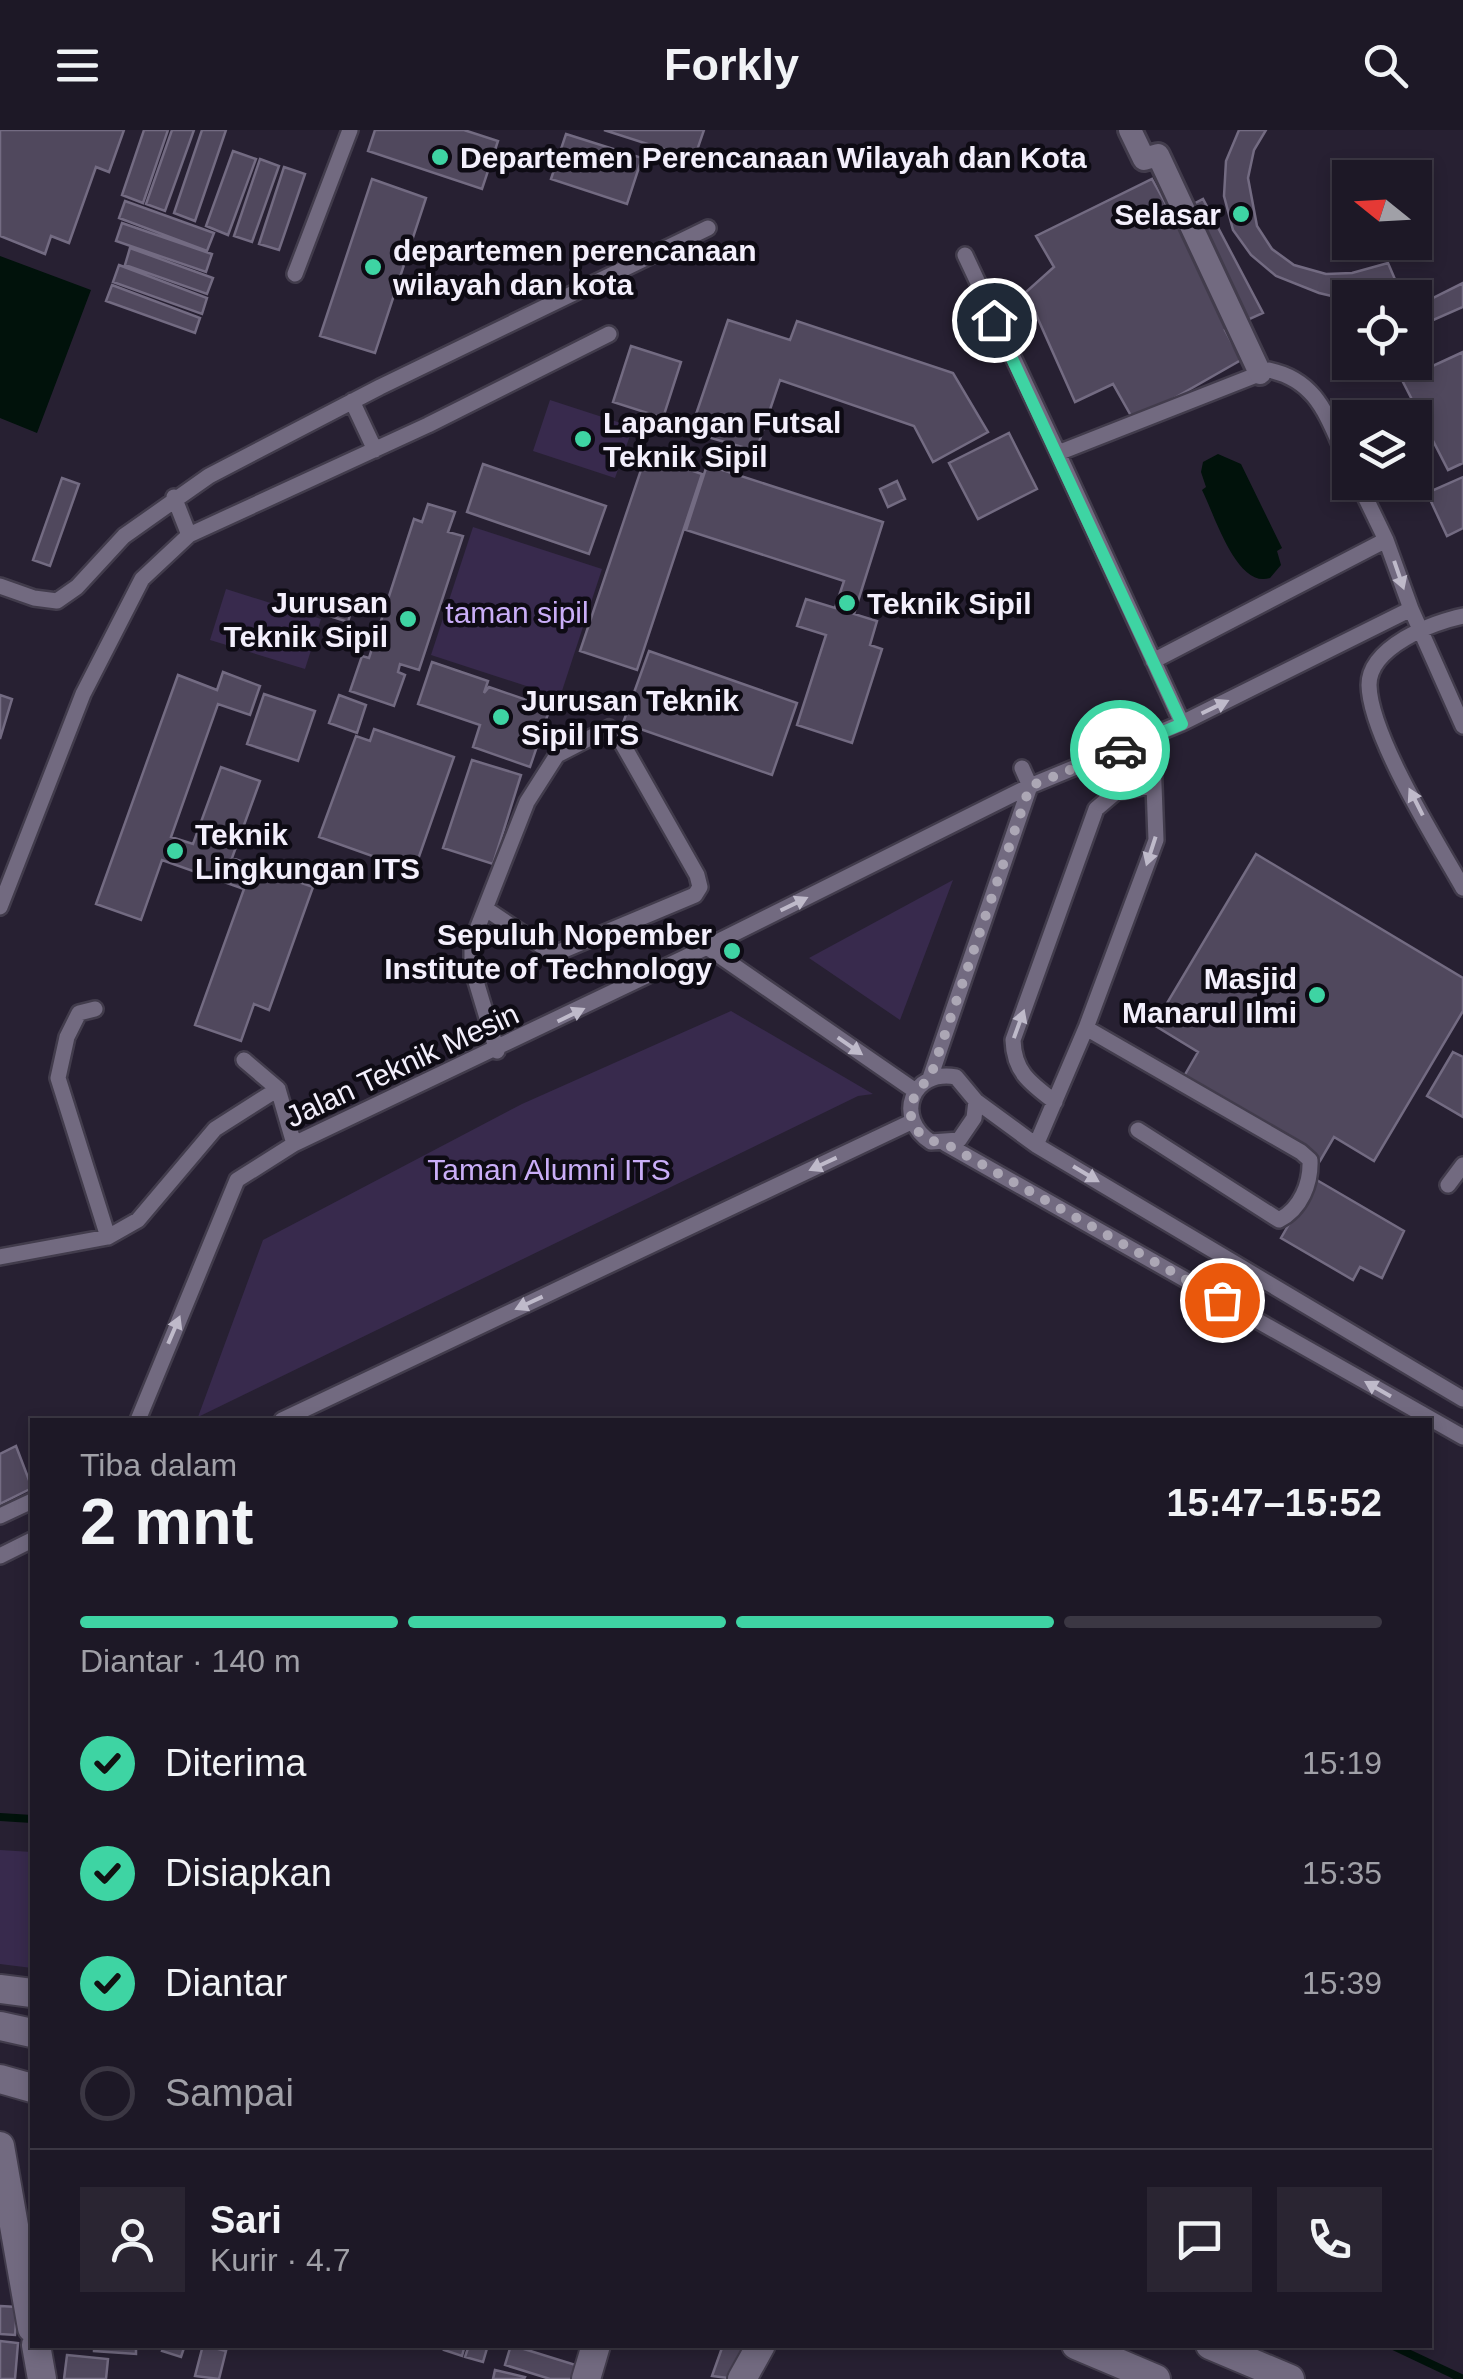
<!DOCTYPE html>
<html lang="id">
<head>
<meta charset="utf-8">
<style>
	:root { --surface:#1d1826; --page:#2a2532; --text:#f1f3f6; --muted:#a0a0a7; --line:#3b3743; --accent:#3ed4a3 }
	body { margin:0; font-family:Helvetica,sans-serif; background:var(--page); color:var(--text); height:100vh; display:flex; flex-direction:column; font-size:38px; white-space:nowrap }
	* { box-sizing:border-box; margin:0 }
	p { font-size:32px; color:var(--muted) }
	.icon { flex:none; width:55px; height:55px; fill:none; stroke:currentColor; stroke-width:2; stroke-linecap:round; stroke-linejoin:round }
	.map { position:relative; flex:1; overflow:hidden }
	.sheet { position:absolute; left:30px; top:1288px; width:1402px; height:930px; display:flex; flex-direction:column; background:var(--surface); border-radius:0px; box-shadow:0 5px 15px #0003,0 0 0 2px var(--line) }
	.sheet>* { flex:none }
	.needle { width:65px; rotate:288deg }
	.buttons { position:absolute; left:1332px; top:30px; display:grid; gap:20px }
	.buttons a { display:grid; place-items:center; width:100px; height:100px; border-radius:0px; background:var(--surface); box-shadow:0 5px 15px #0003,0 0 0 2px var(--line); font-size:50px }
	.pin { position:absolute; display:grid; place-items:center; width:85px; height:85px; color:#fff; margin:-42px; border:5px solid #fff; border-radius:50%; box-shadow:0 2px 10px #0007 }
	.courier { position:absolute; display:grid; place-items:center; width:100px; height:100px; margin:-50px; border:8px solid #3ed4a3; border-radius:50%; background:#fff; color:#222; box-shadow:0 2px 12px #0007 }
	.headline em { font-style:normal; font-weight:700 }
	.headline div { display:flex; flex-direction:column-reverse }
	.headline { display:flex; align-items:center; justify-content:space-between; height:170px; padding:0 50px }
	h1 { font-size:65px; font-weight:700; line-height:75px }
	.bar { display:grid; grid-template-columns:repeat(4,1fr); gap:15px 10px; align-content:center; height:120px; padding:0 50px }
	.bar i { height:12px; border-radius:8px; background:var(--line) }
	.bar .selected { background:var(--accent) }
	.bar p { grid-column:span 4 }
	.line { display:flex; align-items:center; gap:25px; padding:0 50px; border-top:2px solid var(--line) }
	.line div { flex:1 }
	.round { display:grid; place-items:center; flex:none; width:105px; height:105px; border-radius:0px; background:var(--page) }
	ol { padding:0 50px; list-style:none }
	li { display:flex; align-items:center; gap:30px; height:110px }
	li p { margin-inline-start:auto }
	li .icon { padding:10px; border-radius:50%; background:var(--accent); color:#111; stroke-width:4 }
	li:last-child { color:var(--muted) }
	li i { width:55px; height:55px; border:5px solid var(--line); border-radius:50% }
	header { display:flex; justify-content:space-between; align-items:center; height:130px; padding:0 50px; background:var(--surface); font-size:45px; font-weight:700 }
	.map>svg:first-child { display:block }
</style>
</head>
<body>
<header><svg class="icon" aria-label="menu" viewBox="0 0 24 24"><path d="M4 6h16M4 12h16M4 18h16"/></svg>Forkly<svg class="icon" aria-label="search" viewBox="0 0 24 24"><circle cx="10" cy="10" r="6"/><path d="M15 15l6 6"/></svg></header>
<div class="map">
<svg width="1463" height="2249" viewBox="0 0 1463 2249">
	<rect width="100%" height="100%" fill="#272032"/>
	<!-- green -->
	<path fill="#382a4d" d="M550,270l83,27 -18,51 -82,-27z
		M473,397l129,42 -42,128 -129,-42z
		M226,459l95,30 -16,50 -95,-29z
		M953,750l-53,140 -91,-62z
		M731,881l142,83 -15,2 -660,321 65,-177 259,-136z
		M0,1720l32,2v116l-32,-4z"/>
	<!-- water -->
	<path fill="#01120b" d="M0,126l91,34 -54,143 -37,-15z
		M1218,324l23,10 41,84 -5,3 4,14 -11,13c-33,11 -55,-62 -68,-88l4,-3 -5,-15 2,-10z"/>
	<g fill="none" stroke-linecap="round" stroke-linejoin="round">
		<!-- stream -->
		<path stroke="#01120b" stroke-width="8" d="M0,1687l32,2
			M1391,2215l72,34"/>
	</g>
	<!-- building -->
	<path fill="#50485d" stroke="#736b82" stroke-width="2.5" d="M0,0h124l-15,42 -13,-5 -27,76 -18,-7 -6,18 -45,-18z
		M144,0h24l-25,73 -21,-8z
		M172,0h22l-29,81 -19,-7z
		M202,0h24l-31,91 -21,-8z
		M375,0h89l34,11 -16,48 -114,-38z
		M604,0h100l-10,29z
		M1239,0h27l-12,20 -6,28 9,48 15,23 22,16 32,9 26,-1 36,-10 15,35h-21l-4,-9 -38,9 -21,-5 -43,-17 -25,-21 -18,-25 -9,-34 2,-35z
		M566,4l76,24 -15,46 -76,-25z
		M233,21l23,8 -28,76 -22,-9z
		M260,29l19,7 -27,76 -18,-6z
		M284,37l21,7 -26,76 -20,-6z
		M372,49l54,19 -51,155 -55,-17z
		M1152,49l20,36 31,-16 60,114 -38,17 16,30 -107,61 -21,-37 -38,18 -49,-110 28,-25 -18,-31z
		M125,71l89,32 -7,18 -88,-33z
		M122,93l90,31 -6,18 -90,-31z
		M130,118l83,30 -6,16 -82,-29z
		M119,135l88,33 -5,16 -89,-32z
		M1463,153v24l-48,21v-21z
		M112,155l88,33 -5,15 -89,-32z
		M728,190l62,20 7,-19 156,52 35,59 -55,30 -19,-36 -134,-46 -24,71 -66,-19z
		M631,216l50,16 -18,56 -50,-16z
		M1463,222v111l-15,7 -46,-90z
		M1009,303l28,56 -59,30 -29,-56z
		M646,325l56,19 -65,196 -57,-19z
		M483,334l123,42 -17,48 -122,-42z
		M707,335l176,57 -29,92 23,7 -7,24 12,4 -30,94 -55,-18 29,-90 -29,-9 9,-27 29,9 9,-27 -158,-51z
		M1463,347v51l-16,8 -20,-43z
		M62,348l17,6 -29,82 -17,-6z
		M897,351l8,18 -17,8 -8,-18z
		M428,374l27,8 -7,20 15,4 -44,134 -19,-6 -2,8 7,3 -11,31 -44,-15 12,-35 7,2 45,-139 8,3z
		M328,467l25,8 -5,17 -25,-8z
		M649,521l148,52 -25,72 -149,-52z
		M432,532l56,19 -4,12 5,-6 61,21 -20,59 -57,-20 7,-22 -62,-21z
		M223,542l37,14 -10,29 -32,-11 -47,133 22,7 28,-77 39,14 -28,77 81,29 -44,123 -15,-6 -13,37 -46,-16 49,-136 -82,-29 -21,60 -45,-16 82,-229 39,15z
		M264,564l51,17 -17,50 -51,-17z
		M0,565l12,4 -12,40z
		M339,565l27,10 -9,28 -28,-10z
		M374,599l80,28 -40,114 -95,-34 37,-101 14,5z
		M472,630l49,15 -28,89 -50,-16z
		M1256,724l207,124v33l-89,150 -40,-24 -14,24 -137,-83 15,-26 -44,-27z
		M1453,922l10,5v60l-36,-21z
		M1315,1049l89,52 -22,47 -22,-11 -7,13 -72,-42z
		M16,1316l16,42 -32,16v-50z
		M0,2176l17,1 -2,28 -15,-1z
		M0,2211l18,2 -3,36h-15z
		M94,2215h42v9l-42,-3z
		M164,2215h21l-4,12 -19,-6z
		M203,2215l23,6 -7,28 -24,-3z
		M446,2215h19l-3,11 -18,-6z
		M469,2215h19l-5,17 -18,-5z
		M511,2215l68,21 -4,13h-25l-45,-14z
		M723,2215h25l-12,34 -24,-3z
		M67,2225l41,4 -2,20h-42z
		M495,2240l30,7 -1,2h-31z"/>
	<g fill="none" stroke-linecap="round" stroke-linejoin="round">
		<defs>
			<path id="service" d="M965,125l93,198
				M295,144l55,-144
				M352,271l23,49
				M174,367l15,38
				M1386,410l25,69 52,117
				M0,456l34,12 23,3 20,-14 47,-51 85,-60 171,-89 328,-159
				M1463,486c-30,6 -94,31 -94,69 1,51 68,157 94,203
				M1153,531l233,-121 -28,-58
				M1182,593l-124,-270 211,-83c52,11 59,52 81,96
				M1152,607l2,48
				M0,777l83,-213 59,-115 47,-44 239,-110 181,-91
				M486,779l63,42 10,1 136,-57 5,-8 -3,-12 -79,-139 -9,-8 -52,27 -30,47 -55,140v26l25,83
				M707,817l323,-161 152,-63 229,-114
				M95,879l-16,4 -12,24 -9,41 50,159
				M1086,898l215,124 9,8c1,23 -9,49 -31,60l-141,-90
				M244,930l34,29
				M930,948l100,-292 -8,-18
				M976,971l-2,17 -15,22 -28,2c-37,-24 -20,-73 25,-65l20,24 60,44 427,254
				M946,1014l517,293
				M1036,1015l50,-117 70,-188 -2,-55 -38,7 -20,17 -83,231c1,32 17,43 42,62
				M1448,1055l15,-20
				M0,1127l108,-20 30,-17 77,-91 63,-40 16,55
				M138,1290l99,-240 57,-36 413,-197 207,143
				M282,1290l629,-298
				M0,1386l32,-15
				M0,1426l32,-16"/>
			<path id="pedestrian" d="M1130,0l14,29 14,-4 102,218"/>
			<path id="minor" d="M0,1949l32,9
				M0,2016l32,182
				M36,2215l6,34
				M586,2249l10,-34
				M742,2249l19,-34"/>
			<path id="tertiary" d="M0,1859l32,4
				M0,1896l32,7
				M1076,2215l80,34
				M1210,2215l80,34"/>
		</defs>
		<!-- service casing -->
		<use href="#service" stroke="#423c4c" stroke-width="20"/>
		<!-- pedestrian casing -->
		<use href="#pedestrian" stroke="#423c4c" stroke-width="28"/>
		<!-- minor casing -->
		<use href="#minor" stroke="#423c4c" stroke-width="32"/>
		<!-- tertiary casing -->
		<use href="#tertiary" stroke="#423c4c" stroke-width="32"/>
		<!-- service -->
		<use href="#service" stroke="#726a80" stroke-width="15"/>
		<!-- pedestrian -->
		<use href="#pedestrian" stroke="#726a80" stroke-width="22"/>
		<!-- minor -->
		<use href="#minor" stroke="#726a80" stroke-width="28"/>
		<!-- tertiary -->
		<use href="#tertiary" stroke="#726a80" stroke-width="28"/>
	</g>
	<!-- one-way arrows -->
	<defs><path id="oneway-solid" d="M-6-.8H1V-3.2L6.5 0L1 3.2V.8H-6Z" transform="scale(2.5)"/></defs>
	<g fill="#bfbaca">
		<use href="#oneway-solid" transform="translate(1399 445) rotate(71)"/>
		<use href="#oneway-solid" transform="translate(1215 577) rotate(-26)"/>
		<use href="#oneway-solid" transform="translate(1416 672) rotate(-117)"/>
		<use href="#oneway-solid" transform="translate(1151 721) rotate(108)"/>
		<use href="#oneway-solid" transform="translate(794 774) rotate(-26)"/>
		<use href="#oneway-solid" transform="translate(571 885) rotate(-26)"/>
		<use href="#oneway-solid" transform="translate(1019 894) rotate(-70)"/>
		<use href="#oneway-solid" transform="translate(850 916) rotate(35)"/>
		<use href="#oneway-solid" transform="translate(823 1034) rotate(155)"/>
		<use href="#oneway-solid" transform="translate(1086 1044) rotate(31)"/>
		<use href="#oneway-solid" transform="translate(529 1173) rotate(155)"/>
		<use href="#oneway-solid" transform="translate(174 1200) rotate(-67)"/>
		<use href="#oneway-solid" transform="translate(1378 1259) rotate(-150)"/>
	</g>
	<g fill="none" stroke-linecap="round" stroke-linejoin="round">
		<!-- done -->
		<path stroke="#aca7b5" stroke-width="10" stroke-dasharray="0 18" d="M1120,620l-90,36 -100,292c-30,24 -25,61 16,66l276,156"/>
		<!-- route -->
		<path stroke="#3ed4a3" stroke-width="12" d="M994,190l188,404 -62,26"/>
	</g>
	<!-- markers -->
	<g fill="#3ed4a3" stroke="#0e0b14" stroke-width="4">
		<circle cx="440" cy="27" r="10"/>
		<circle cx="1241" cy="84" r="10"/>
		<circle cx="373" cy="137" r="10"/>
		<circle cx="583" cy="309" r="10"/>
		<circle cx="847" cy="473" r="10"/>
		<circle cx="408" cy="489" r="10"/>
		<circle cx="501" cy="587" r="10"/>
		<circle cx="175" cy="721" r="10"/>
		<circle cx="732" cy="821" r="10"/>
		<circle cx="1317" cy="865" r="10"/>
	</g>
	<g text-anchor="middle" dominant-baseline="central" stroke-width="9" stroke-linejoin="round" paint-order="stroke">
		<!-- poi labels -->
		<g font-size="30" font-weight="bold" fill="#f3effc" stroke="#0e0b14" text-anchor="start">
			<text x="460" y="27">Departemen Perencanaan Wilayah dan Kota</text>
			<text x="1221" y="84" text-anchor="end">Selasar</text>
			<text x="393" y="120">departemen perencanaan<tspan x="393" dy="34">wilayah dan kota</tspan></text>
			<text x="603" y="292">Lapangan Futsal<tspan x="603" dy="34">Teknik Sipil</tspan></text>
			<text x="388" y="472" text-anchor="end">Jurusan<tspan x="388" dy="34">Teknik Sipil</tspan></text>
			<text x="867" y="473">Teknik Sipil</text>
			<text x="521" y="570">Jurusan Teknik<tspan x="521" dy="34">Sipil ITS</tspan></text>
			<text x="195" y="704">Teknik<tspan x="195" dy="34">Lingkungan ITS</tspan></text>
			<text x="712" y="804" text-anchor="end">Sepuluh Nopember<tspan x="712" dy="34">Institute of Technology</tspan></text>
			<text x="1297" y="848" text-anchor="end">Masjid<tspan x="1297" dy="34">Manarul Ilmi</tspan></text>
		</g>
		<!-- park labels -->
		<g font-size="30" fill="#caaef8" stroke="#0e0b14">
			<text x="517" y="482">taman sipil</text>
			<text x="549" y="1039">Taman Alumni ITS</text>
		</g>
		<!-- street labels -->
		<g font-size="30" fill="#f3effc" stroke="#0e0b14">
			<text transform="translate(402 935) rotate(-25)">Jalan Teknik Mesin</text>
		</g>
	</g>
</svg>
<div class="buttons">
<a><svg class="needle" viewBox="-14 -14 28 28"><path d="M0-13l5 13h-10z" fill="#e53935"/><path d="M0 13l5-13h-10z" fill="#a0a0a7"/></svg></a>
<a><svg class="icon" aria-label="locate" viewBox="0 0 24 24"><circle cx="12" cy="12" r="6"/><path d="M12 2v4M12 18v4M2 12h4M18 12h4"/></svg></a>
<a><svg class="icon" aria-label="layers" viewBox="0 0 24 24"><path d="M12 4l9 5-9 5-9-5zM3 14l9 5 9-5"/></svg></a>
</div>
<div class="pin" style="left:1222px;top:1170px;background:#ea580c"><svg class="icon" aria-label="bag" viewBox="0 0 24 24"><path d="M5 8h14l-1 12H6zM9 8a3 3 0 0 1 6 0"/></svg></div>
<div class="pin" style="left:994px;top:190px;background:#1f2937"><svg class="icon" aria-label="home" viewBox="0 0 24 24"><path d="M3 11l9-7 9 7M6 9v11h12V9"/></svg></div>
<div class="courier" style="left:1120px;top:620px"><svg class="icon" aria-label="car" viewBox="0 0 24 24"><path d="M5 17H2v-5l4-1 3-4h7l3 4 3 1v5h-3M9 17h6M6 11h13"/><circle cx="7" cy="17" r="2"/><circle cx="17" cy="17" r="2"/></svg></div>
<section class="sheet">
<div class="headline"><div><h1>2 mnt</h1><p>Tiba dalam</p></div><em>15:47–15:52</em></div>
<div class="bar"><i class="selected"></i><i class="selected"></i><i class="selected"></i><i></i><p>Diantar · 140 m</p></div>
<ol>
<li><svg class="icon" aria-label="check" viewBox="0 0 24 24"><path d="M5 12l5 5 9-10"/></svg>Diterima<p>15:19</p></li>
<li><svg class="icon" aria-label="check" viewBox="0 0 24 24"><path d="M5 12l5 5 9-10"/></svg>Disiapkan<p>15:35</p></li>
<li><svg class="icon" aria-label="check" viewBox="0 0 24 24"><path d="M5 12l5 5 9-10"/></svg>Diantar<p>15:39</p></li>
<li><i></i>Sampai</li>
</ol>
<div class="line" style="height:180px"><a class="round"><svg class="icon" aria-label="person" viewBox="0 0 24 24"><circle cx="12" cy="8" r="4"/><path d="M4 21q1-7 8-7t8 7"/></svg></a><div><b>Sari</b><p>Kurir · 4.7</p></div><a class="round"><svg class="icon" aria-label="chat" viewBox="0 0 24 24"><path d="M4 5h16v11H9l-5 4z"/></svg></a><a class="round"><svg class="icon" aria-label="phone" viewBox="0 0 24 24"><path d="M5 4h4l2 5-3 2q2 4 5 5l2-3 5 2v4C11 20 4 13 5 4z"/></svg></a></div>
</section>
</div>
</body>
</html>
